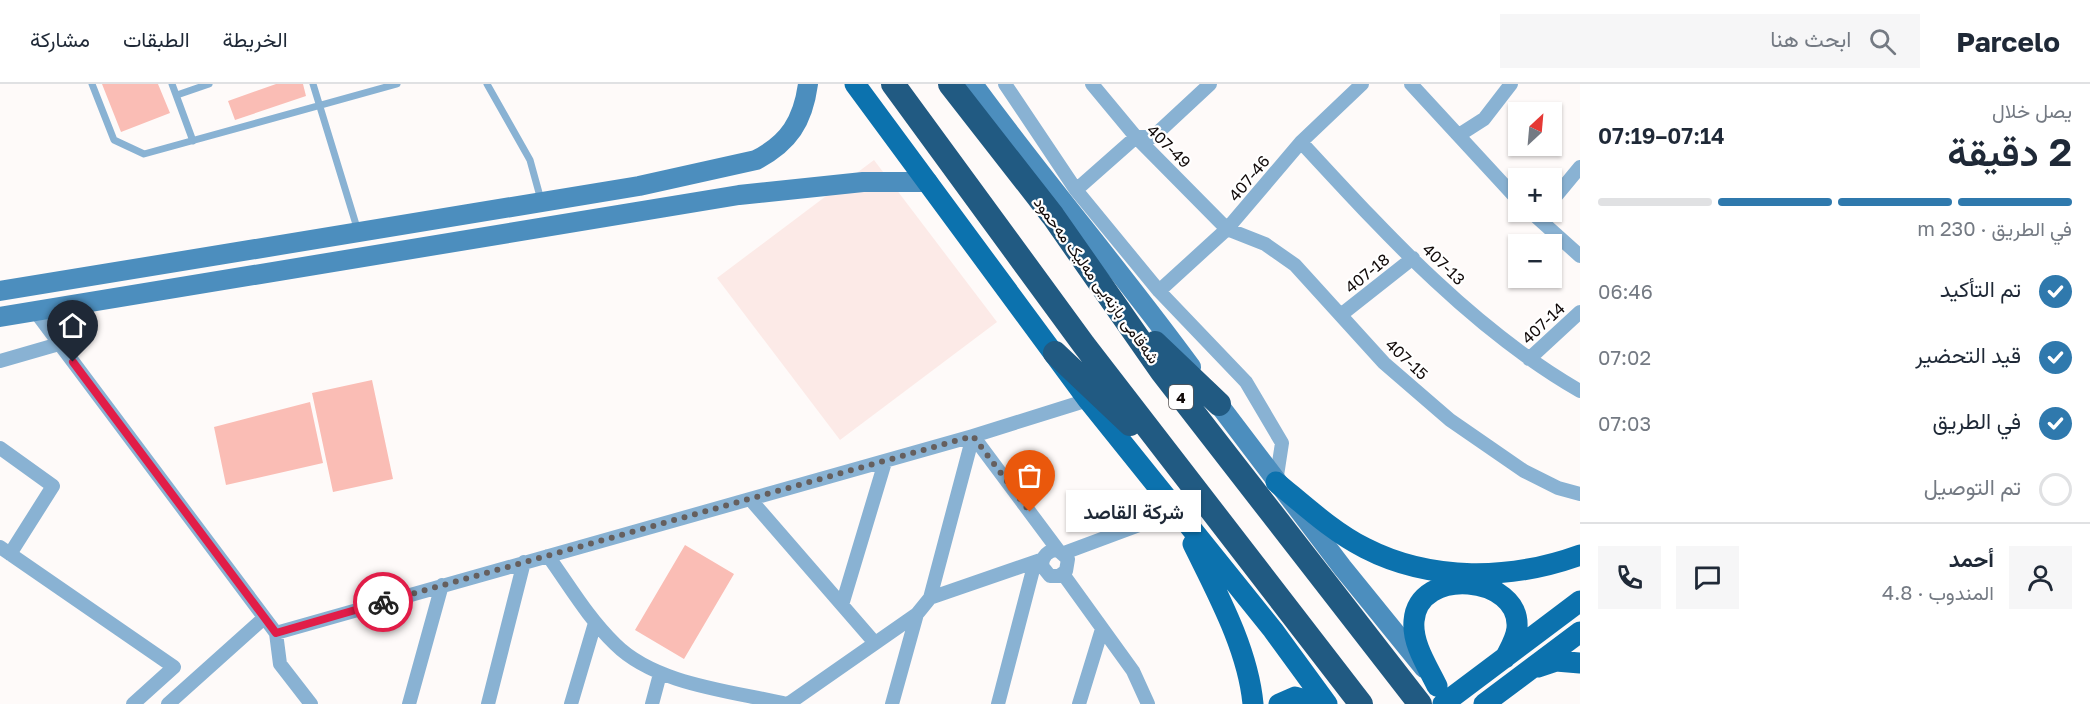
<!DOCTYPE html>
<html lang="ar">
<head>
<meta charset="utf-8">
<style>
	:root { --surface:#fff; --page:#f6f6f7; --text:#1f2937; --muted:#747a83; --line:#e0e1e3; --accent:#2f79ad }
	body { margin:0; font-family:"Golos Text",Vazirmatn,sans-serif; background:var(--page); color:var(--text); direction:rtl; height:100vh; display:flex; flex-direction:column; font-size:22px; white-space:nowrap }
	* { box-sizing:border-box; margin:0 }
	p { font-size:20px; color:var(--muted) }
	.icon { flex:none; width:33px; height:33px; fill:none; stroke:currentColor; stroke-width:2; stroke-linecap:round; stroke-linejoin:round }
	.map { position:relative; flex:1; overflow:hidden; direction:ltr }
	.sheet { display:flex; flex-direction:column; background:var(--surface); width:510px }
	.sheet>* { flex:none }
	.needle { width:39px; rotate:26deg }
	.controls { position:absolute; left:1508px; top:18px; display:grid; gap:12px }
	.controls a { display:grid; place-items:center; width:54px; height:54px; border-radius:0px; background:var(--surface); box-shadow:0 2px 4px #0004; font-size:30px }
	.pin { position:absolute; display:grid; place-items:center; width:51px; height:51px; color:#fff; margin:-62px -26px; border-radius:50% 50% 50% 0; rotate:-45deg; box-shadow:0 0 6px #0007 }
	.pin .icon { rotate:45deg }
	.courier { position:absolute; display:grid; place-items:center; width:60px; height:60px; margin:-30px; border:4px solid #e11d48; border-radius:50%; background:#fff; color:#222; box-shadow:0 2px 8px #0007 }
	.bubble { position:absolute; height:42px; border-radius:0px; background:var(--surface); box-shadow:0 2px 4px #0004; font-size:20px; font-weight:600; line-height:42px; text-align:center; direction:rtl }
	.headline em { font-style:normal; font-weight:600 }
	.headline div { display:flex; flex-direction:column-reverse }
	.headline { display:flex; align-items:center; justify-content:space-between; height:102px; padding:0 18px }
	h1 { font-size:39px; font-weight:600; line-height:45px }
	.bar { display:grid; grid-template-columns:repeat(4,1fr); gap:9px 6px; align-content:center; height:72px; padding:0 18px }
	.bar i { height:8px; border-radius:4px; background:var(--line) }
	.bar .current { background:var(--accent) }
	.bar p { grid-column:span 4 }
	.line { display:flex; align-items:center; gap:15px; padding:0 18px; border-top:2px solid var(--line) }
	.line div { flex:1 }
	.round { display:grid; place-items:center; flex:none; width:63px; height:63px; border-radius:0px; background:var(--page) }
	ol { padding:0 18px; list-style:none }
	li { display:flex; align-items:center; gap:18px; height:66px }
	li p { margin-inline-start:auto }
	li .icon { padding:6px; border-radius:50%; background:var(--accent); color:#fff; stroke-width:4 }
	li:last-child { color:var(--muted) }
	li i { width:33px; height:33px; border:3px solid var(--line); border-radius:50% }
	header { display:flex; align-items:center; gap:36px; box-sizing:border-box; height:84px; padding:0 30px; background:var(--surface); border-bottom:2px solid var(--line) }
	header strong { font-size:28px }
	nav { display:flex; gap:33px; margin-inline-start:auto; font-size:21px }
	.search { width:420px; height:54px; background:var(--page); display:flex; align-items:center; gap:15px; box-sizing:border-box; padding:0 21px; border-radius:0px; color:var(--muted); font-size:22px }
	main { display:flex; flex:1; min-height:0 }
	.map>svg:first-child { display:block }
</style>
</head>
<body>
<header>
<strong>Parcelo</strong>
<div class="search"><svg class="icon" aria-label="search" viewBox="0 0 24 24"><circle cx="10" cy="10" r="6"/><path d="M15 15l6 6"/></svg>ابحث هنا</div>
<nav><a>الخريطة</a><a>الطبقات</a><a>مشاركة</a></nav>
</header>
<main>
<section class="sheet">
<div class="headline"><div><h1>2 دقيقة</h1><p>يصل خلال</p></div><em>07:14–07:19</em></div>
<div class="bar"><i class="current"></i><i class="current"></i><i class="current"></i><i></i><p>في الطريق · 230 m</p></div>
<ol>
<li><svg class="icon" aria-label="check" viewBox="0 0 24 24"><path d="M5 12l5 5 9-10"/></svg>تم التأكيد<p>06:46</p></li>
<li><svg class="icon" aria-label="check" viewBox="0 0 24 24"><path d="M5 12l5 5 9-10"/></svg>قيد التحضير<p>07:02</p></li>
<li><svg class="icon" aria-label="check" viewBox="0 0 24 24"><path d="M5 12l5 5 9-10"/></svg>في الطريق<p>07:03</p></li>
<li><i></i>تم التوصيل</li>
</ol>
<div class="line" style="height:108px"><a class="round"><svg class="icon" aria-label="person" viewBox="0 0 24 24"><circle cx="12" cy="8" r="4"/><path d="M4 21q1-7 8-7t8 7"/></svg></a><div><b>أحمد</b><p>المندوب · 4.8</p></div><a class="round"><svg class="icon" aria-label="chat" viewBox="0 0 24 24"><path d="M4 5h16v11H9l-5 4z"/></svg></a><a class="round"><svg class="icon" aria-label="phone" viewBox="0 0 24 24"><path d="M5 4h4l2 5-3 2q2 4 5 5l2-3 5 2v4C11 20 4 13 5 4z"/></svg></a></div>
</section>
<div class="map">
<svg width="1580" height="620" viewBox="0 0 1580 620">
	<rect width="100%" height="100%" fill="#fefaf9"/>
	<!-- built -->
	<path fill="#fceae7" d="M874,76l123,162 -157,118 -123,-162z"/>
	<!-- green -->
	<path fill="#fabdb5" d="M102,0h56l12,29 -49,19z
		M276,0h27l3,12 -71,24 -7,-19z
		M372,296l21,99 -60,13 -21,-99z
		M310,318l13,61 -97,22 -12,-58z
		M685,461l49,29 -50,85 -49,-29z"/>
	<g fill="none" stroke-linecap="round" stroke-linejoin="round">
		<!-- lane -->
		<path stroke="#89b2d3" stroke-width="7" d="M92,0l22,56 30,14 253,-70
			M172,0l21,57
			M313,0l45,147
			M487,0l43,76 11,40
			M177,11l32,-11"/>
		<!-- street -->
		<path stroke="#89b2d3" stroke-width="14" d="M1005,0l71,106 83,101 87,91 36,61 -6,39
			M1092,0l44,53 91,92 38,15 30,21 89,98 66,57 74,51 34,17 22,6
			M1411,0l107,116
			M1459,51l25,-16 27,-35
			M1301,58c84,91 171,187 279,249
			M1076,106l60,-53h17l57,-53
			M1551,118l29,-35
			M1531,128l49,44
			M1159,207l68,-62 74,-87 61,-58
			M35,227l241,322 4,31 31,40
			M1342,230l71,-56
			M1529,275l51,-47
			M0,277l59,-17
			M973,352l85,114 10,9 -2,12 -7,5h-9l-8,-10c0,-10 6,-16 16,-16
			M0,364l53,38 -43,68
			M750,415l125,144
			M0,463l174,120 -41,37
			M1064,469l113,-42
			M548,472c21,29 40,62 67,88 41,41 117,47 172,60
			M1063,490l70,97 15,33
			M930,514l43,-162
			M842,521l43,-143
			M276,549l697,-197 115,-36
			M168,620l96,-86
			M409,620l33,-119
			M488,620l36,-142
			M571,620l24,-81
			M652,620l8,-30
			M788,620l129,-90 13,-16 113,-39
			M892,620l25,-90
			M998,620l37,-142
			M1079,620l23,-75"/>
		<!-- secondary -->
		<path stroke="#4c8ebe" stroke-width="20" d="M973,0c70,96 148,187 218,283
			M0,207l639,-105 117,-26c33,-17 47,-39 52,-76
			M0,233l739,-122 124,-13h65
			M1210,309l132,174 82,101"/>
		<!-- primary -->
		<path stroke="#0c72ae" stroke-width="21" d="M855,0l233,316 185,230 54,74
			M1276,398c28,23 57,50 89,66 66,34 146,32 215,7
			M1193,460c24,49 55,105 60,160
			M1538,583l18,-6 24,2
			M1437,602c-9,-19 -25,-42 -23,-65 4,-55 107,-46 103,7 -1,11 -7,20 -12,30
			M1279,620l16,-7 23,7
			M1443,620l137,-103
			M1484,620l96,-72"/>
		<!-- highway -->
		<path stroke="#215a82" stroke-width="24" d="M893,0l191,261 277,359
			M950,0l103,132 109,156 258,332
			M1155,259l64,61
			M1055,269l75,71"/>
	</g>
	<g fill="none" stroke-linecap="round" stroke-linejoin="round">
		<!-- done -->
		<path stroke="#655f5e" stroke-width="6" stroke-dasharray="0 10.8" d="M383,518l590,-166 57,76"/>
		<!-- route -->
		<path stroke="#e11d48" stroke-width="8" d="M73,278l203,271 107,-31"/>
	</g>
	<g text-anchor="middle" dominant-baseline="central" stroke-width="4.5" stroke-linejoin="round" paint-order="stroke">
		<!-- shield labels -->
		<rect fill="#fff" stroke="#595454" stroke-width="1.5" x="1169" y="301" width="24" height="24" rx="4.5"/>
		<g font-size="15" font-weight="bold" fill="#120b0a">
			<text x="1181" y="313">4</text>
		</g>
		<!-- street labels -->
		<g font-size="16" fill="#120b0a" stroke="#fff">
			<text transform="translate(1169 62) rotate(45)">407-49</text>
			<text transform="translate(1249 94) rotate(-50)">407-46</text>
			<text transform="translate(1444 180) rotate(44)">407-13</text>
			<text transform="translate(1367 189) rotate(-39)">407-18</text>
			<text transform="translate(1097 196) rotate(54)">شەقامی بازنەیی مەلیک مەحمود</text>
			<text transform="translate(1543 239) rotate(-43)">407-14</text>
			<text transform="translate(1407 275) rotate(43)">407-15</text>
		</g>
	</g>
</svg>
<div class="controls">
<a><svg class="needle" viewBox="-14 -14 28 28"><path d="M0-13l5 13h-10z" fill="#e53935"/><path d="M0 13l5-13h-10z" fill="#747a83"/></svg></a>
<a>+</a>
<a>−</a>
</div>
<div class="pin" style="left:1030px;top:428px;background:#ea580c"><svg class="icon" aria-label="bag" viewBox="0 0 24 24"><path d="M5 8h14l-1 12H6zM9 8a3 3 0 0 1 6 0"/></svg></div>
<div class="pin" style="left:73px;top:278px;background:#1f2937"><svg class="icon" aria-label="home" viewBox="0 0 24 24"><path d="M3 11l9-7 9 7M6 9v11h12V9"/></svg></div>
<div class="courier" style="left:383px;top:518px"><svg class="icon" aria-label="bike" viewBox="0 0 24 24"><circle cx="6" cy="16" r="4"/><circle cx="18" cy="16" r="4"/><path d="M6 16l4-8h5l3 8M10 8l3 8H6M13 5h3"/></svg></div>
<div class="bubble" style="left:1066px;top:406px;width:135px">شركة القاصد</div>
</div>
</main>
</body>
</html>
